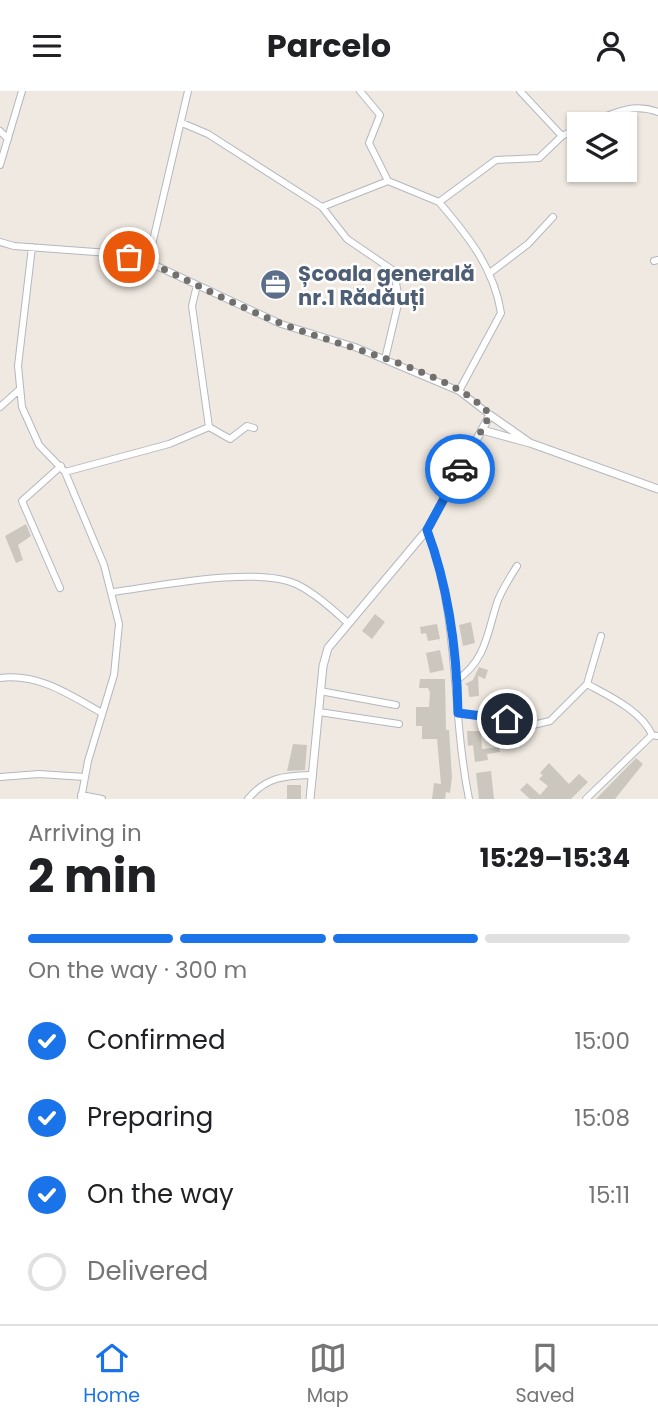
<!DOCTYPE html>
<html lang="en">
<head>
<meta charset="utf-8">
<style>
	:root { --surface:#fff; --page:#f2f2f2; --text:#202124; --muted:#757577; --line:#e0e0e0; --accent:#1a73e8 }
	body { margin:0; font-family:Poppins,sans-serif; background:var(--page); color:var(--text); height:100vh; display:flex; flex-direction:column; font-size:26px; white-space:nowrap }
	* { box-sizing:border-box; margin:0 }
	p { font-size:23px; color:var(--muted) }
	.icon { flex:none; width:38px; height:38px; fill:none; stroke:currentColor; stroke-width:2; stroke-linecap:round; stroke-linejoin:round }
	.map { position:relative; height:708px; overflow:hidden }
	.drawer { display:flex; flex-direction:column; background:var(--surface); flex:1 }
	.drawer>* { flex:none }
	.tools { position:absolute; left:567px; top:21px; display:grid; gap:14px }
	.tools a { display:grid; place-items:center; width:70px; height:70px; border-radius:0px; background:var(--surface); box-shadow:0 2px 5px #0004; font-size:35px }
	.pin { position:absolute; display:grid; place-items:center; width:60px; height:60px; color:#fff; margin:-30px; border:4px solid #fff; border-radius:50%; box-shadow:0 2px 7px #0007 }
	.courier { position:absolute; display:grid; place-items:center; width:70px; height:70px; margin:-35px; border:5px solid #1a73e8; border-radius:50%; background:#fff; color:#222; box-shadow:0 2px 9px #0007 }
	.head em { font-style:normal; font-weight:700 }
	.head div { display:flex; flex-direction:column-reverse }
	.head { display:flex; align-items:center; justify-content:space-between; height:119px; padding:0 28px }
	h1 { font-size:46px; font-weight:700; line-height:52px }
	.bar { display:grid; grid-template-columns:repeat(4,1fr); gap:10px 7px; align-content:center; height:84px; padding:0 28px }
	.bar i { height:9px; border-radius:5px; background:var(--line) }
	.bar .active { background:var(--accent) }
	.bar p { grid-column:span 4 }
	ol { padding:0 28px; list-style:none }
	li { display:flex; align-items:center; gap:21px; height:77px }
	li p { margin-inline-start:auto }
	li .icon { padding:7px; border-radius:50%; background:var(--accent); color:#fff; stroke-width:4 }
	li:last-child { color:var(--muted) }
	li i { width:38px; height:38px; border:4px solid var(--line); border-radius:50% }
	header { display:flex; justify-content:space-between; align-items:center; height:91px; padding:0 28px; background:var(--surface); font-size:32px; font-weight:700 }
	.menu { display:flex; justify-content:space-around; align-items:center; height:98px; border-top:2px solid var(--line); background:var(--surface); font-size:19px; color:var(--muted) }
	.menu a { display:grid; justify-items:center; gap:4px }
	.menu .active { color:var(--accent) }
	.map>svg:first-child { display:block }
</style>
</head>
<body>
<header><svg class="icon" aria-label="menu" viewBox="0 0 24 24"><path d="M4 6h16M4 12h16M4 18h16"/></svg>Parcelo<svg class="icon" aria-label="person" viewBox="0 0 24 24"><circle cx="12" cy="8" r="4"/><path d="M4 21q1-7 8-7t8 7"/></svg></header>
<div class="map">
<svg width="658" height="708" viewBox="0 0 658 708">
	<rect width="100%" height="100%" fill="#efe9e1"/>
	<!-- building -->
	<path fill="#cbc7bf" d="M26,433l5,12 -13,9 5,15 -7,3 -11,-27z
		M375,523l10,8 -13,17 -10,-8z
		M471,531l4,21 -12,3 -4,-21z
		M437,533l3,15 -12,2 -2,-8 -5,1 -1,-7z
		M440,559l4,20 -14,3 -4,-20z
		M479,576l9,3 -3,9 -7,-3 1,20 -10,1 -1,-11 -3,-2 8,-4z
		M420,588h25l1,51h3l3,47 -2,16 -4,-1 -1,7h-13l2,-16 7,1 -4,-45h-15v-13h-6v-19h13l1,-14 -2,-5h-9z
		M489,633l21,3 -1,10 -21,-2z
		M467,640h14l1,18 17,-2 1,5 -13,2 1,6 -13,2 -2,-17 -5,1z
		M293,653l14,1 -2,25 -18,1z
		M636,667l7,6 -28,35h-19z
		M549,672l20,21 10,-10 9,8 -17,17h-41l-10,-9 7,-7 13,12 8,-9 -9,-7 4,-4 -3,-2z
		M491,680l3,28h-15l-3,-26z
		M287,694h14v14h-14z"/>
	<g fill="none" stroke-linecap="round" stroke-linejoin="round">
		<defs>
			<path id="minor" d="M360,0l20,24 -11,28 19,38
				M520,0l42,45 17,-8
				M182,32l26,11 114,73 66,-26 51,21 57,-42 43,-2 23,-22
				M587,33c25,-10 45,-22 71,-12
				M0,40l8,8
				M0,74l22,-74
				M439,111c29,34 55,66 62,111l-42,78
				M322,116l25,32 47,32 5,29 -14,59
				M0,151l14,4 95,7 39,9 133,62 74,23 104,44 31,24
				M32,156l-14,119 4,41 17,38 26,27 39,93 15,59 -5,51 -26,86 -7,38
				M654,170l4,-1
				M148,171l40,-171
				M491,181l37,-28 25,-27
				M0,316l19,-17
				M209,336l21,12 17,-13 7,2
				M65,381l104,-28 40,-17 -17,-121 5,-21
				M427,439c33,86 24,180 42,269
				M60,497l-38,-87 39,-35
				M113,501c46,-6 143,-26 183,-8 19,9 37,26 52,39
				M0,587c39,-5 70,17 102,35
				M457,589c30,-21 30,-48 41,-80 5,-12 12,-23 19,-34
				M587,593c22,12 55,27 65,51
				M320,600l76,14
				M319,621l80,12
				M458,622l75,12 17,-4 37,-37 14,-48
				M0,686l39,-3 46,3
				M81,704l21,4
				M248,708c19,-23 37,-23 65,-24
				M586,708l66,-64 6,1"/>
			<path id="tertiary" d="M482,339l48,13 128,46
				M310,708l13,-133 5,-18 99,-118 63,-115 40,28"/>
		</defs>
		<!-- minor casing -->
		<use href="#minor" stroke="#b4b7c1" stroke-width="8"/>
		<!-- tertiary casing -->
		<use href="#tertiary" stroke="#b4b7c1" stroke-width="9"/>
		<!-- minor -->
		<use href="#minor" stroke="#fff" stroke-width="6"/>
		<!-- tertiary -->
		<use href="#tertiary" stroke="#fff" stroke-width="7"/>
	</g>
	<g fill="none" stroke-linecap="round" stroke-linejoin="round">
		<!-- done -->
		<path stroke="#726f6d" stroke-width="7" stroke-dasharray="0 12.6" d="M129,166l19,5c44,20 87,43 132,61 51,21 177,49 210,92l-30,54"/>
		<!-- route -->
		<path stroke="#1a73e8" stroke-width="9" d="M460,378l-33,61c21,56 30,123 31,183l49,6"/>
	</g>
	<!-- icons -->
	<defs>
		<symbol id="office-disc" viewBox="-11 -11 22 22"><circle r="9.5" fill="#5c6f8a" stroke="#fff"/><path d="M-6-3h4V-5.5h4V-3h4V5H-6ZM-1-4.5V-3h2v-1.5ZM-6 0V1H6V0Z" fill="#fff"/></symbol>
	</defs>
	<g fill-rule="evenodd">
		<use href="#office-disc" x="258" y="176" width="35" height="35"/>
	</g>
	<g text-anchor="middle" dominant-baseline="central" stroke-width="5" stroke-linejoin="round" paint-order="stroke">
		<!-- service labels -->
		<g font-size="21" font-weight="bold" fill="#4e5e75" stroke="#fff" text-anchor="start">
			<text x="298" y="182">Școala generală<tspan x="298" dy="24">nr.1 Rădăuți</tspan></text>
		</g>
	</g>
</svg>
<div class="tools">
<a><svg class="icon" aria-label="layers" viewBox="0 0 24 24"><path d="M12 4l9 5-9 5-9-5zM3 14l9 5 9-5"/></svg></a>
</div>
<div class="pin" style="left:129px;top:166px;background:#ea580c"><svg class="icon" aria-label="bag" viewBox="0 0 24 24"><path d="M5 8h14l-1 12H6zM9 8a3 3 0 0 1 6 0"/></svg></div>
<div class="pin" style="left:507px;top:628px;background:#1f2937"><svg class="icon" aria-label="home" viewBox="0 0 24 24"><path d="M3 11l9-7 9 7M6 9v11h12V9"/></svg></div>
<div class="courier" style="left:460px;top:378px"><svg class="icon" aria-label="car" viewBox="0 0 24 24"><path d="M5 17H2v-5l4-1 3-4h7l3 4 3 1v5h-3M9 17h6M6 11h13"/><circle cx="7" cy="17" r="2"/><circle cx="17" cy="17" r="2"/></svg></div>
</div>
<section class="drawer">
<div class="head"><div><h1>2 min</h1><p>Arriving in</p></div><em>15:29–15:34</em></div>
<div class="bar"><i class="active"></i><i class="active"></i><i class="active"></i><i></i><p>On the way · 300 m</p></div>
<ol>
<li><svg class="icon" aria-label="check" viewBox="0 0 24 24"><path d="M5 12l5 5 9-10"/></svg>Confirmed<p>15:00</p></li>
<li><svg class="icon" aria-label="check" viewBox="0 0 24 24"><path d="M5 12l5 5 9-10"/></svg>Preparing<p>15:08</p></li>
<li><svg class="icon" aria-label="check" viewBox="0 0 24 24"><path d="M5 12l5 5 9-10"/></svg>On the way<p>15:11</p></li>
<li><i></i>Delivered</li>
</ol>
</section>
<nav class="menu">
<a class="active"><svg class="icon" aria-label="home" viewBox="0 0 24 24"><path d="M3 11l9-7 9 7M6 9v11h12V9"/></svg>Home</a>
<a><svg class="icon" aria-label="map" viewBox="0 0 24 24"><path d="M3 6l6-2 6 2 6-2v14l-6 2-6-2-6 2zM9 4v14M15 6v14"/></svg>Map</a>
<a><svg class="icon" aria-label="saved" viewBox="0 0 24 24"><path d="M7 4h10v16l-5-4-5 4z"/></svg>Saved</a>
</nav>
</body>
</html>
